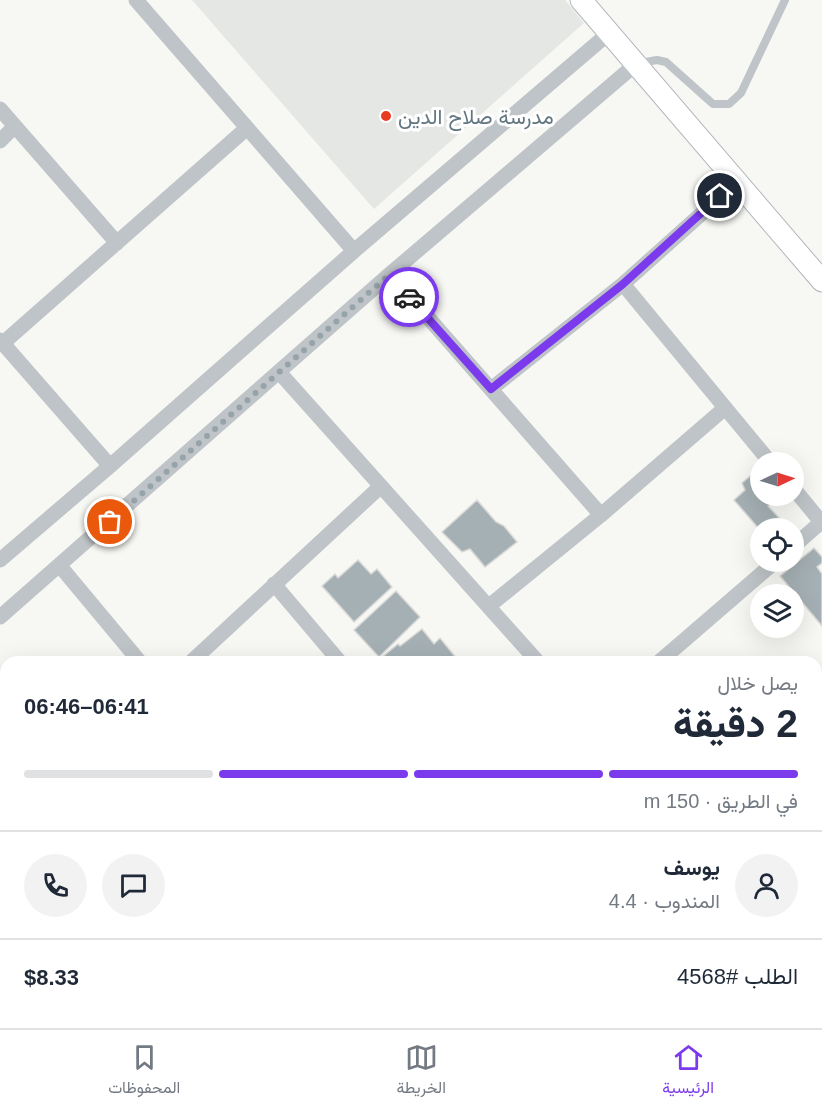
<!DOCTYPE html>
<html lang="ar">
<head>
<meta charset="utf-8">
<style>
	:root { --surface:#fff; --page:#f2f2f3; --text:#1f2937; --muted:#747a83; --line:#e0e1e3; --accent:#7c3aed }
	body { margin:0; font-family:Arial,Vazirmatn,sans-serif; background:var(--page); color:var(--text); direction:rtl; height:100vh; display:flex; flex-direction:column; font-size:22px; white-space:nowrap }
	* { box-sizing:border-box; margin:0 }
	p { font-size:20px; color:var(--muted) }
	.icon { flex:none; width:33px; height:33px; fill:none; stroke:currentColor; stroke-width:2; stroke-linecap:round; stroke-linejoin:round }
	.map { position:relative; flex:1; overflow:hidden; direction:ltr }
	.drawer { position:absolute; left:0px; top:656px; width:822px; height:374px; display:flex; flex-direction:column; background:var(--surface); border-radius:18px 18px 0 0; box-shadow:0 6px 24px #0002; direction:rtl }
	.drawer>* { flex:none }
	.needle { width:39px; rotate:86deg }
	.fabs { position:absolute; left:750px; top:452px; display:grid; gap:12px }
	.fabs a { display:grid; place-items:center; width:54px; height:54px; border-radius:50%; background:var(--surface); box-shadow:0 6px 24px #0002; font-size:30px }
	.pin { position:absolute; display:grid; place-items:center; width:51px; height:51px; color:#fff; margin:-26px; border:3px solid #fff; border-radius:50%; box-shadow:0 2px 6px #0007 }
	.courier { position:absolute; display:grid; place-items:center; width:60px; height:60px; margin:-30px; border:4px solid #7c3aed; border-radius:50%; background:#fff; color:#222; box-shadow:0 2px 8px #0007 }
	.summary em { font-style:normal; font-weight:800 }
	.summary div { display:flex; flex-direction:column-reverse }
	.summary { display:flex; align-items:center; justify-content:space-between; height:102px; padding:0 24px }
	h1 { font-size:39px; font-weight:800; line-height:45px }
	.bar { display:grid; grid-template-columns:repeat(4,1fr); gap:9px 6px; align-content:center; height:72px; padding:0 24px }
	.bar i { height:8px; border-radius:4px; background:var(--line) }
	.bar .current { background:var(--accent) }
	.bar p { grid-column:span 4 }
	.line { display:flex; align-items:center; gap:15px; padding:0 24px; border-top:2px solid var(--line) }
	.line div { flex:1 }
	.round { display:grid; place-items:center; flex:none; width:63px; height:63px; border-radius:32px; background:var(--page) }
	.menu { display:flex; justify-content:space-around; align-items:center; height:84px; border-top:2px solid var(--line); background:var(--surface); font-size:16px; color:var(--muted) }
	.menu a { display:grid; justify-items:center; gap:3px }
	.menu .current { color:var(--accent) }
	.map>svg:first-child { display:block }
</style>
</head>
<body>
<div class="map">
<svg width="822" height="1028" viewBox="0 0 822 1028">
	<rect width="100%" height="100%" fill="#f7f7f4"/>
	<!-- built -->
	<path fill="#e5e7e5" d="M192,0h373l19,23 -210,186z"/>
	<!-- building -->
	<path fill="#a5b0b4" stroke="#d9d9d7" stroke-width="1.5" d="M756,471l4,5v19h16l2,3 -10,8 13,14 -8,8h-13v2l-26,-30 11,-10 -3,-7z
		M477,500l19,22 8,4 13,16 -32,25 -15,-18 -8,3 -20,-20z
		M814,548l8,9v6l-5,4 5,7v52l-42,-50z
		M358,560l13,14 6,-5 15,18 -38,35 -32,-36 13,-12 3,4z
		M396,591l24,26 -41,40 -25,-27z
		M422,629l12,15 6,-6 17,21 -3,3h-71l-2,-4 17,-14 2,2z
		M531,1023h69l-6,5h-59z"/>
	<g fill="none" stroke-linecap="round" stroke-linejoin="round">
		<defs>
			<path id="secondary" d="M581,0l241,281"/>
		</defs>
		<!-- secondary casing -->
		<use href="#secondary" stroke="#b0b8bc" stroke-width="23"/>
		<!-- lane -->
		<path stroke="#bec4c7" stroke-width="8" d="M640,63l17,-3 9,2 47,42h16l12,-11 44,-93"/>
		<!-- street -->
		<path stroke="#bec4c7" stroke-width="15" d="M136,0l218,251
			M0,109l117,134
			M0,141l15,-15
			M390,274l211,241
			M623,284l147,178
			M0,340l110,126
			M3,343l244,-215
			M279,372l259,290
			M491,389l132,-105 114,-102
			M794,489l28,34
			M794,546l27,-24
			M0,560l110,-94 244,-215 255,-218
			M60,566l80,96
			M274,584l66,78
			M489,606l112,-91 124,-107
			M0,617l390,-343 246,-210
			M191,662l190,-176
			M659,662l117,-101
			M0,740l6,7
			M816,865l6,-5
			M816,988l6,7
			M0,1000l6,7
			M19,1023l4,5
			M243,1023l4,5
			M443,1023l2,5
			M655,1023l4,5
			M2,1028l5,-5
			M625,1028l6,-5"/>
		<!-- secondary -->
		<use href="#secondary" stroke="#fff" stroke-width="21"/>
	</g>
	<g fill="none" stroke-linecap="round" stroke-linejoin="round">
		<!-- done -->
		<path stroke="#96a3a9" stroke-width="6" stroke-dasharray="0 10.8" d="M110,522l280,-248 19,23"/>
		<!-- route -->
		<path stroke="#7c3aed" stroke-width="8" d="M409,297l82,92 132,-105 97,-88"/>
	</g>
	<!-- markers -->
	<circle fill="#e83b24" stroke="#fff" stroke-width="2" cx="386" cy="116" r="6"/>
	<g text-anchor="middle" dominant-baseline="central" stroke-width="6" stroke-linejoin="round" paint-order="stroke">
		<!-- poi labels -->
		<g font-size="21" fill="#627680" stroke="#fff" text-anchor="start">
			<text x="398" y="116">مدرسة صلاح الدين</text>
		</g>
	</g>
</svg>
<div class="fabs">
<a><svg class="needle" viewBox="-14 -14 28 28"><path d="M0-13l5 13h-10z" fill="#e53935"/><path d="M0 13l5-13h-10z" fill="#747a83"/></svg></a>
<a><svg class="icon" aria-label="locate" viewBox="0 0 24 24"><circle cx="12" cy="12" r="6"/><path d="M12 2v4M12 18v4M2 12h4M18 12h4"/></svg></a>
<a><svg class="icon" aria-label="layers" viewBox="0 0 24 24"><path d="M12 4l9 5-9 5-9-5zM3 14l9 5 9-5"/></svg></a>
</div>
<div class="pin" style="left:110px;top:522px;background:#ea580c"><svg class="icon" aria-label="bag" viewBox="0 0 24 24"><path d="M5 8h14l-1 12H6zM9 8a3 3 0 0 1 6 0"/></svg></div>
<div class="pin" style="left:720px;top:196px;background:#1f2937"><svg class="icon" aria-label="home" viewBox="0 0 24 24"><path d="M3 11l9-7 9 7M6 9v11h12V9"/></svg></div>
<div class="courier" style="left:409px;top:297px"><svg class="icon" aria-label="car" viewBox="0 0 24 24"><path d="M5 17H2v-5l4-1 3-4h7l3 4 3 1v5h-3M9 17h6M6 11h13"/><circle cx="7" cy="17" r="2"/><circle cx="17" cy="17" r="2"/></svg></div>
<section class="drawer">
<div class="summary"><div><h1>2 دقيقة</h1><p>يصل خلال</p></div><em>06:41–06:46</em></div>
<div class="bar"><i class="current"></i><i class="current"></i><i class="current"></i><i></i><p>في الطريق · 150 m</p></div>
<div class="line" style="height:108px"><a class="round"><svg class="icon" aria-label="person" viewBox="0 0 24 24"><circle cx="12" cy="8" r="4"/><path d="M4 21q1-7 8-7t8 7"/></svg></a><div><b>يوسف</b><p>المندوب · 4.4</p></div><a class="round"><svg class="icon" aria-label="chat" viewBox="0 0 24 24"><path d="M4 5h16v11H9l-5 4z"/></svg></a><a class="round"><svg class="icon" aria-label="phone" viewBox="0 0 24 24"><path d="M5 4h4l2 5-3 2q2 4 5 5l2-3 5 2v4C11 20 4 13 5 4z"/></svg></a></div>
<div class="line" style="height:78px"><div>الطلب #4568</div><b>$8.33</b></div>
</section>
</div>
<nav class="menu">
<a class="current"><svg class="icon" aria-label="home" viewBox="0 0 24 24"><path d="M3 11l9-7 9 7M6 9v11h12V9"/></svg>الرئيسية</a>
<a><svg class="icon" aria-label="map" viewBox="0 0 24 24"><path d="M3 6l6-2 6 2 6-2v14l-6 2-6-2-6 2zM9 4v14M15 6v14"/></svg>الخريطة</a>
<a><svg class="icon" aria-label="saved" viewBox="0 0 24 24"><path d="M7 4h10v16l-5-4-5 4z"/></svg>المحفوظات</a>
</nav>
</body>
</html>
